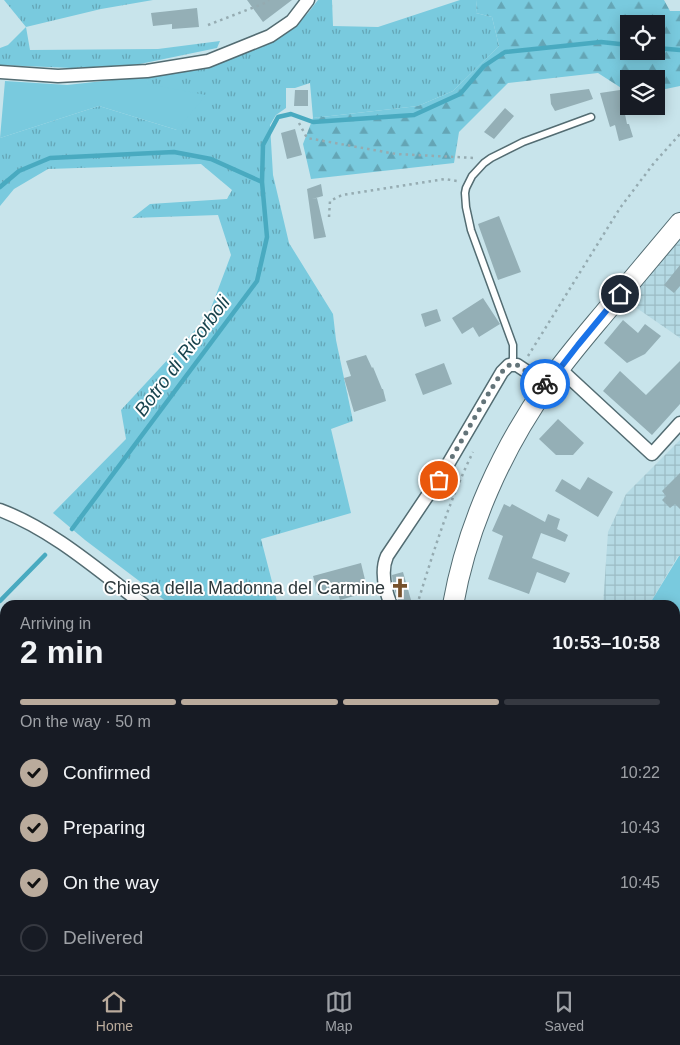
<!DOCTYPE html>
<html lang="en">
<head>
<meta charset="utf-8">
<style>
	:root { --surface:#171b24; --page:#242831; --text:#f1f3f6; --muted:#9ea1a6; --line:#363941; --accent:#baab9c }
	body { margin:0; font-family:Helvetica,sans-serif; background:var(--page); color:var(--text); height:100vh; display:flex; flex-direction:column; font-size:19px; white-space:nowrap }
	* { box-sizing:border-box; margin:0 }
	p { font-size:16px; color:var(--muted) }
	.icon { flex:none; width:28px; height:28px; fill:none; stroke:currentColor; stroke-width:2; stroke-linecap:round; stroke-linejoin:round }
	.map { position:relative; flex:1; overflow:hidden }
	.details { position:absolute; left:0px; top:600px; width:680px; height:375px; display:flex; flex-direction:column; background:var(--surface); border-radius:15px 15px 0 0; box-shadow:0 2px 12px #0003 }
	.details>* { flex:none }
	.buttons { position:absolute; left:620px; top:15px; display:grid; gap:10px }
	.buttons a { display:grid; place-items:center; width:45px; height:45px; border-radius:0px; background:var(--surface); box-shadow:0 2px 12px #0003; font-size:25px }
	.pin { position:absolute; display:grid; place-items:center; width:42px; height:42px; color:#fff; margin:-21px; border:2px solid #fff; border-radius:50%; box-shadow:0 1px 5px #0007 }
	.courier { position:absolute; display:grid; place-items:center; width:50px; height:50px; margin:-25px; border:4px solid #1a73e8; border-radius:50%; background:#fff; color:#222; box-shadow:0 1px 6px #0007 }
	.overview em { font-style:normal; font-weight:800 }
	.overview div { display:flex; flex-direction:column-reverse }
	.overview { display:flex; align-items:center; justify-content:space-between; height:85px; padding:0 20px }
	h1 { font-size:32px; font-weight:800; line-height:38px }
	.bar { display:grid; grid-template-columns:repeat(4,1fr); gap:8px 5px; align-content:center; height:60px; padding:0 20px }
	.bar i { height:6px; border-radius:4px; background:var(--line) }
	.bar .active { background:var(--accent) }
	.bar p { grid-column:span 4 }
	ol { padding:0 20px; list-style:none }
	li { display:flex; align-items:center; gap:15px; height:55px }
	li p { margin-inline-start:auto }
	li .icon { padding:5px; border-radius:50%; background:var(--accent); color:#111; stroke-width:4 }
	li:last-child { color:var(--muted) }
	li i { width:28px; height:28px; border:2px solid var(--line); border-radius:50% }
	.tabs { display:flex; justify-content:space-around; align-items:center; height:70px; border-top:1px solid var(--line); background:var(--surface); font-size:14px; color:var(--muted) }
	.tabs a { display:grid; justify-items:center; gap:2px }
	.tabs .active { color:var(--accent) }
	.map>svg:first-child { display:block }
</style>
</head>
<body>
<div class="map">
<svg width="680" height="975" viewBox="0 0 680 975">
	<defs>
		<pattern id="industrial-grid" width="8" height="8" patternUnits="userSpaceOnUse" patternTransform="scale(1.25)"><rect width="8" height="8" fill="#b5dae4"/><path d="M0 4h8M4 0v8" fill="none" stroke="#9cbcc4"/></pattern>
		<pattern id="grass-tufts" width="24" height="20" patternUnits="userSpaceOnUse" patternTransform="scale(1.25)"><rect width="24" height="20" fill="#79cade"/><path d="M3 7l-1-3M5 7V3M7 7l1-3M15 17l-1-3M17 17v-4M19 17l1-3" fill="none" stroke="#64a5b5"/></pattern>
		<pattern id="forest-firs" width="22" height="20" patternUnits="userSpaceOnUse" patternTransform="scale(1.25)"><rect width="22" height="20" fill="#79cade"/><path d="M5 1l3.5 6h-7zM16 11l3.5 6h-7z" fill="#64a5b5"/></pattern>
	</defs>
	<rect width="100%" height="100%" fill="#c8e4eb"/>
	<!-- industrial -->
	<path fill="url(#industrial-grid)" d="M680,210v128l-68,-47z
		M680,440v116h-2l-29,49h-46l5,-73 18,-38z
		M675,733l5,1v241h-12l-2,-5h9z"/>
	<!-- grass -->
	<path fill="url(#grass-tufts)" d="M4,0h149l-52,9 -75,18 4,23 128,-1 62,-8 -3,7 -82,17 -63,3 -72,-3v-17l8,-3 18,-18z
		M318,0h14l1,26 45,1 82,-27h17l-1,13 16,4 7,29 -46,45 -35,15 -105,12 -3,-35 -15,5h-9v20l-10,7 -6,10 3,50 16,68 44,71 3,26 17,81 -22,8 20,84 -90,26 17,66h-107l-86,-65 -32,-27 73,-74 -5,-29 87,-94 23,-61 -13,-40 -86,3 18,-14 77,-5 5,-9 -31,-26 -153,5 -34,20 -14,17v-68l99,-32 78,24 -31,-46 3,-8 63,-12 68,-26 28,-25z"/>
	<!-- forest -->
	<path fill="url(#forest-firs)" fill-rule="evenodd" d="M477,0h187l6,11h10v75l-24,5v-12h-27v14l-31,-20 -90,10 -49,49 -5,31 -143,16 -8,-35 10,-26 105,-12 35,-15 46,-45 -7,-29 -16,-4zM629,24h27v27h-27z
		M5,880v54l-5,10v-57z"/>
	<!-- green -->
	<path fill="#79cade" d="M149,76l-2,8 59,11 -29,35 -78,-24 -99,32 5,-57 62,4z
		M679,556h1v178l-5,-1v-128h-26z"/>
	<g fill="none" stroke-linecap="round" stroke-linejoin="round">
		<!-- stream -->
		<path stroke="#49aac0" stroke-width="4.5" d="M656,48l24,2
			M0,187l19,-16 31,-13 124,-6 37,7 51,23 1,-37 15,-28 13,-3 22,8 101,-7 46,-21 24,-28 21,-14 96,-10 28,3
			M72,529l185,-248 10,-44 -5,-55
			M0,601l45,-46"/>
	</g>
	<!-- building -->
	<path fill="#94afb6" d="M247,0h45l-29,22z
		M197,8l2,19 -27,2v-5l-19,2 -2,-13z
		M589,89l4,10 -38,12 -4,-7 -1,-10z
		M295,90h13v16h-14z
		M620,90l7,34h2l4,13 -14,4 -4,-16 -5,2 -10,-34z
		M505,108l9,8 -20,23 -10,-7z
		M295,129l7,26 -15,4 -6,-26z
		M321,184l2,12 -11,3 5,-1 9,39 -12,2 -7,-50z
		M499,216l22,56 -23,8 -20,-56z
		M680,265v21l-6,7 -10,-8z
		M483,298l17,26 -21,13 -6,-10 -11,7 -10,-16z
		M437,309l4,12 -16,6 -4,-13z
		M623,320l15,13 7,-9 16,12 -16,18 -18,9 -23,-20z
		M366,355l6,13 1,-1 9,22h1l3,12 -32,11 -10,-34 7,-2 -5,-15z
		M680,361v43l-28,31 -49,-44 17,-20 26,24z
		M444,363l8,21 -29,11 -8,-21z
		M558,419l26,24 -11,12h-17l-17,-16z
		M680,473v36l-5,-5 -5,4 -8,-8 4,-4 -4,-5z
		M588,477l25,15 -15,25 -43,-26 7,-12 18,11z
		M504,504l6,3 2,-3 33,18 3,-8 12,5 -3,10 11,6 -3,7 -24,-9 -9,25 38,15 -5,10 -28,-11 -8,22 -41,-15 15,-43 -11,-5z
		M361,563l7,29 -28,8 -3,-10 -19,5 -5,-19z
		M403,572l8,28 -12,3 -6,-18 -1,-10z"/>
	<g fill="none" stroke-linecap="round" stroke-linejoin="round">
		<defs>
			<path id="service" d="M511,364l2,-6v-13l-42,-115 -5,-23 -1,-14 1,-5 6,-12 12,-13 7,-5 32,-16 68,-25
				M675,906l5,6"/>
			<path id="minor" d="M0,72l58,4 89,-5 61,-10 62,-25 22,-15 16,-21
				M559,368l93,86 28,-31
				M0,510c53,20 99,61 144,95
				M391,605c-6,-15 -11,-33 -4,-49l57,-85 58,-99 7,-7h8l30,20
				M408,970l1,5"/>
			<path id="primary" d="M453,605c14,-79 49,-156 95,-221 18,-26 39,-50 59,-74 24,-29 49,-58 73,-87
				M487,970l1,5"/>
		</defs>
		<!-- service casing -->
		<use href="#service" stroke="#536c72" stroke-width="9"/>
		<!-- minor casing -->
		<use href="#minor" stroke="#536c72" stroke-width="15"/>
		<!-- primary casing -->
		<use href="#primary" stroke="#536c72" stroke-width="22"/>
		<!-- path -->
		<path stroke="#95abb1" stroke-width="2.5" stroke-dasharray="2.5 4" stroke-linecap="butt" d="M208,25l57,-22 4,-3
			M299,123l8,15 89,16 79,4
			M329,217l1,-16 12,-6 103,-16 12,2
			M528,356l92,-148 34,-45 26,-29
			M417,605c16,-52 32,-104 56,-153
			M675,755l5,-5
			M675,788l5,6
			M425,970l1,5"/>
		<!-- service -->
		<use href="#service" stroke="#fff" stroke-width="6"/>
		<!-- minor -->
		<use href="#minor" stroke="#fff" stroke-width="12"/>
		<!-- primary -->
		<use href="#primary" stroke="#fff" stroke-width="20"/>
	</g>
	<g fill="none" stroke-linecap="round" stroke-linejoin="round">
		<!-- done -->
		<path stroke="#637479" stroke-width="5" stroke-dasharray="0 9" d="M439,480l48,-84 15,-24 3,-4 6,-4 6,1 28,19"/>
		<!-- route -->
		<path stroke="#1a73e8" stroke-width="6" d="M545,384l2,1 31,-40 42,-51"/>
	</g>
	<!-- icons -->
	<defs>
		<symbol id="church-bare" viewBox="-9 -9 18 18"><path d="M-1.2-6h2.4v3.5h3.3v2.4h-3.3V6h-2.4V-.1h-3.3v-2.4h3.3Z" fill="#77522d" stroke="#fff" stroke-width="2.5" paint-order="stroke"/></symbol>
	</defs>
	<g fill-rule="evenodd">
		<use href="#church-bare" x="386" y="574" width="28" height="28"/>
	</g>
	<g text-anchor="middle" dominant-baseline="central" stroke-width="4" stroke-linejoin="round" paint-order="stroke">
		<!-- poi labels -->
		<g font-size="18" fill="#2d383b" stroke="#fff" text-anchor="end">
			<text x="385" y="588">Chiesa della Madonna del Carmine</text>
		</g>
		<!-- water labels -->
		<g font-size="19" font-style="italic" fill="#19444e" stroke="#fff">
			<text transform="translate(182 356) rotate(-53)">Botro di Ricorboli</text>
		</g>
	</g>
</svg>
<div class="buttons">
<a><svg class="icon" aria-label="locate" viewBox="0 0 24 24"><circle cx="12" cy="12" r="6"/><path d="M12 2v4M12 18v4M2 12h4M18 12h4"/></svg></a>
<a><svg class="icon" aria-label="layers" viewBox="0 0 24 24"><path d="M12 4l9 5-9 5-9-5zM3 14l9 5 9-5"/></svg></a>
</div>
<div class="pin" style="left:439px;top:480px;background:#ea580c"><svg class="icon" aria-label="bag" viewBox="0 0 24 24"><path d="M5 8h14l-1 12H6zM9 8a3 3 0 0 1 6 0"/></svg></div>
<div class="pin" style="left:620px;top:294px;background:#1f2937"><svg class="icon" aria-label="home" viewBox="0 0 24 24"><path d="M3 11l9-7 9 7M6 9v11h12V9"/></svg></div>
<div class="courier" style="left:545px;top:384px"><svg class="icon" aria-label="bike" viewBox="0 0 24 24"><circle cx="6" cy="16" r="4"/><circle cx="18" cy="16" r="4"/><path d="M6 16l4-8h5l3 8M10 8l3 8H6M13 5h3"/></svg></div>
<section class="details">
<div class="overview"><div><h1>2 min</h1><p>Arriving in</p></div><em>10:53–10:58</em></div>
<div class="bar"><i class="active"></i><i class="active"></i><i class="active"></i><i></i><p>On the way · 50 m</p></div>
<ol>
<li><svg class="icon" aria-label="check" viewBox="0 0 24 24"><path d="M5 12l5 5 9-10"/></svg>Confirmed<p>10:22</p></li>
<li><svg class="icon" aria-label="check" viewBox="0 0 24 24"><path d="M5 12l5 5 9-10"/></svg>Preparing<p>10:43</p></li>
<li><svg class="icon" aria-label="check" viewBox="0 0 24 24"><path d="M5 12l5 5 9-10"/></svg>On the way<p>10:45</p></li>
<li><i></i>Delivered</li>
</ol>
</section>
</div>
<nav class="tabs">
<a class="active"><svg class="icon" aria-label="home" viewBox="0 0 24 24"><path d="M3 11l9-7 9 7M6 9v11h12V9"/></svg>Home</a>
<a><svg class="icon" aria-label="map" viewBox="0 0 24 24"><path d="M3 6l6-2 6 2 6-2v14l-6 2-6-2-6 2zM9 4v14M15 6v14"/></svg>Map</a>
<a><svg class="icon" aria-label="saved" viewBox="0 0 24 24"><path d="M7 4h10v16l-5-4-5 4z"/></svg>Saved</a>
</nav>
</body>
</html>
